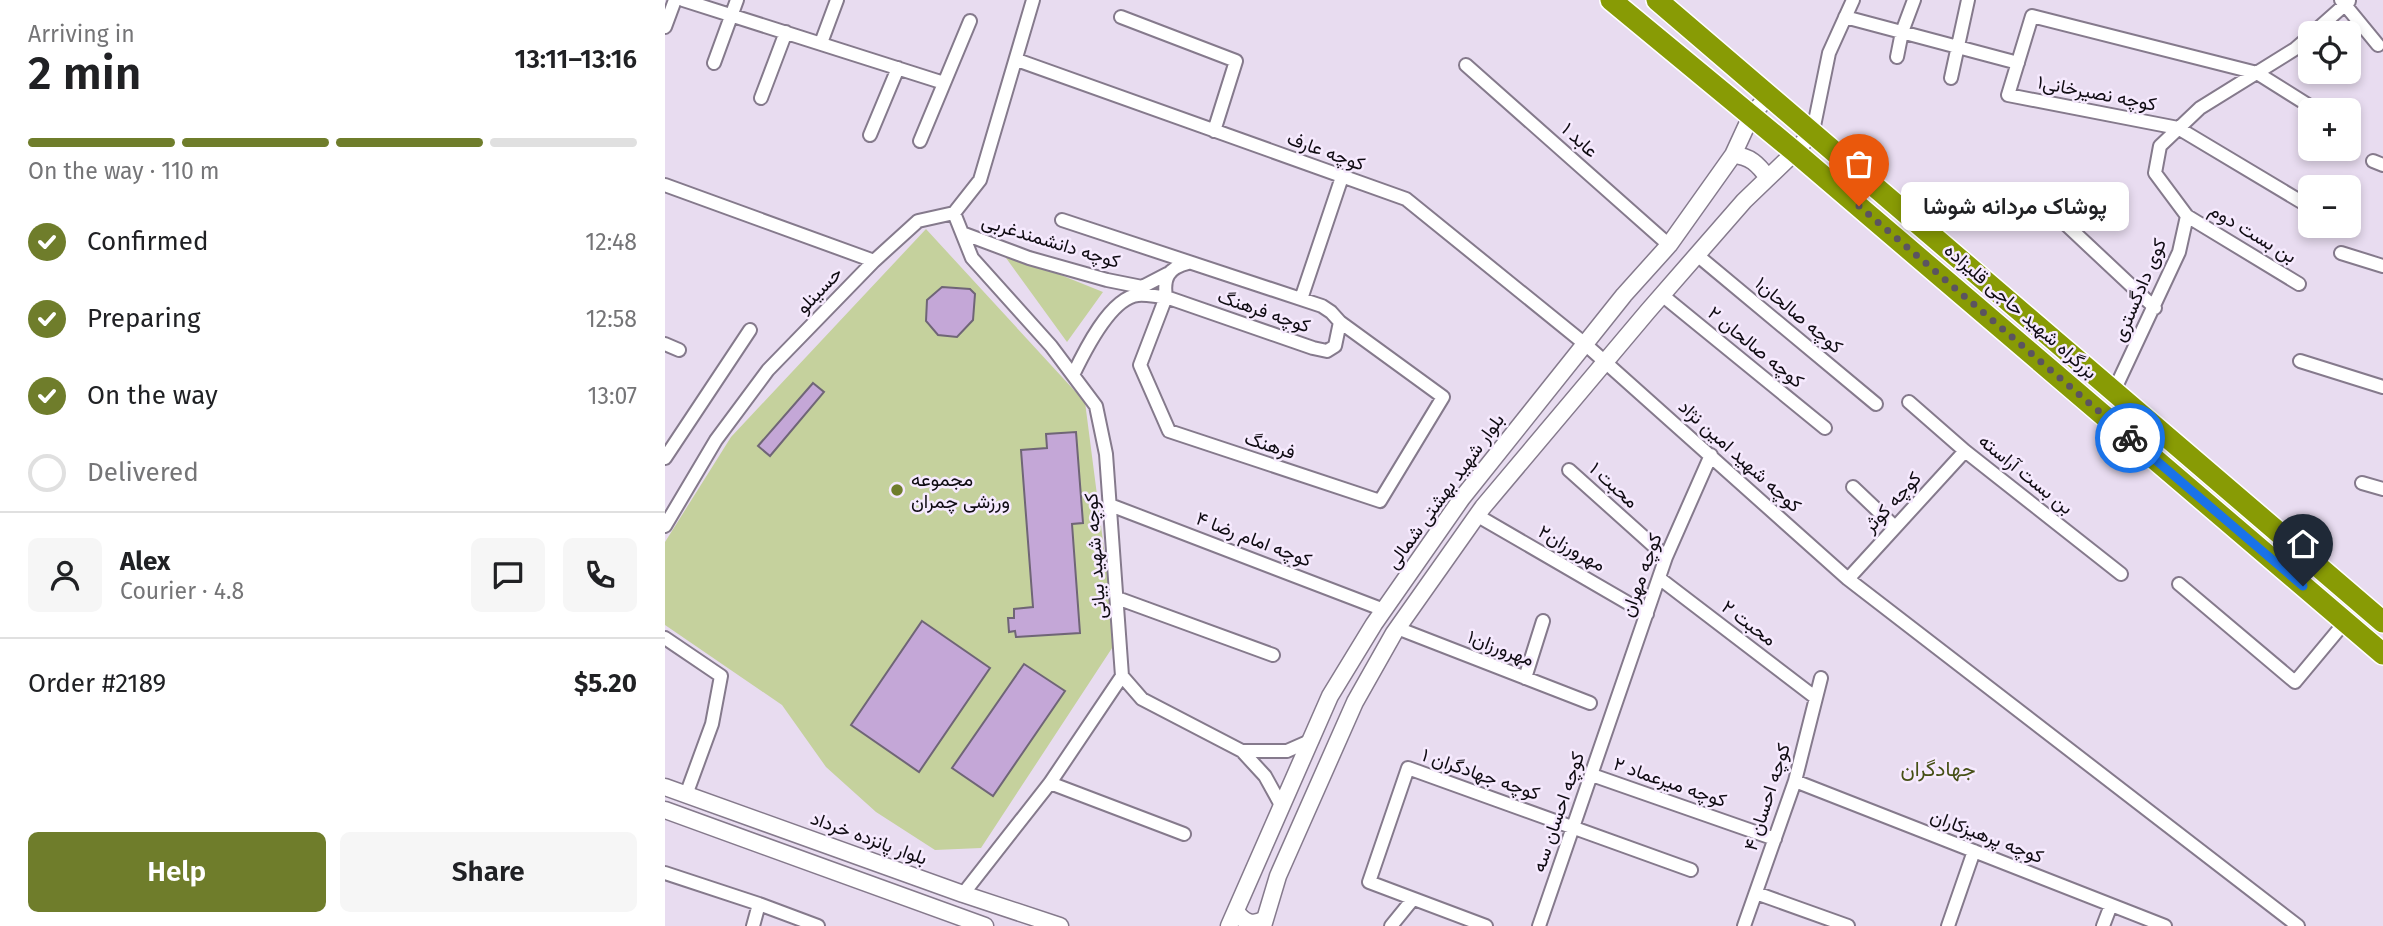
<!DOCTYPE html>
<html lang="en">
<head>
<meta charset="utf-8">
<style>
	:root { --surface:#fff; --page:#f6f6f6; --text:#202124; --muted:#757577; --line:#e0e0e0; --accent:#6f7d2b }
	body { margin:0; font-family:"Fira Sans",Vazirmatn,sans-serif; background:var(--page); color:var(--text); height:100vh; display:flex; flex-direction:column; font-size:26px; white-space:nowrap }
	* { box-sizing:border-box; margin:0 }
	p { font-size:23px; color:var(--muted) }
	.icon { flex:none; width:38px; height:38px; fill:none; stroke:currentColor; stroke-width:2; stroke-linecap:round; stroke-linejoin:round }
	.map { position:relative; flex:1; overflow:hidden }
	.details { display:flex; flex-direction:column; background:var(--surface); width:665px }
	.details>* { flex:none }
	.fabs { position:absolute; left:1633px; top:21px; display:grid; gap:14px }
	.fabs a { display:grid; place-items:center; width:63px; height:63px; border-radius:10px; background:var(--surface); box-shadow:0 4px 10px #0003; font-size:35px }
	.pin { position:absolute; display:grid; place-items:center; width:60px; height:60px; color:#fff; margin:-72px -30px; border-radius:50% 50% 50% 0; rotate:-45deg; box-shadow:0 0 7px #0007 }
	.pin .icon { rotate:45deg }
	.courier { position:absolute; display:grid; place-items:center; width:70px; height:70px; margin:-35px; border:5px solid #1a73e8; border-radius:50%; background:#fff; color:#222; box-shadow:0 2px 9px #0007 }
	.bubble { position:absolute; height:49px; border-radius:10px; background:var(--surface); box-shadow:0 4px 10px #0003; font-size:23px; font-weight:600; line-height:49px; text-align:center }
	.overview em { font-style:normal; font-weight:600 }
	.overview div { display:flex; flex-direction:column-reverse }
	.overview { display:flex; align-items:center; justify-content:space-between; height:119px; padding:0 28px }
	h1 { font-size:46px; font-weight:600; line-height:52px }
	.bar { display:grid; grid-template-columns:repeat(4,1fr); gap:10px 7px; align-content:center; height:84px; padding:0 28px }
	.bar i { height:9px; border-radius:5px; background:var(--line) }
	.bar .active { background:var(--accent) }
	.bar p { grid-column:span 4 }
	.line { display:flex; align-items:center; gap:18px; padding:0 28px; border-top:2px solid var(--line) }
	.line div { flex:1 }
	.round { display:grid; place-items:center; flex:none; width:74px; height:74px; border-radius:10px; background:var(--page) }
	ol { padding:0 28px; list-style:none }
	li { display:flex; align-items:center; gap:21px; height:77px }
	li p { margin-inline-start:auto }
	li .icon { padding:7px; border-radius:50%; background:var(--accent); color:#fff; stroke-width:4 }
	li:last-child { color:var(--muted) }
	li i { width:38px; height:38px; border:4px solid var(--line); border-radius:50% }
	.primary-button { display:flex; gap:14px; margin-top:auto; padding:14px 28px }
	.primary-button a { flex:1; height:80px; border-radius:10px; background:var(--accent); color:#fff; font-size:28px; font-weight:600; line-height:80px; text-align:center }
	.primary-button a+a { background:var(--page); color:var(--text) }
	main { display:flex; flex:1; min-height:0 }
	.map>svg:first-child { display:block }
</style>
</head>
<body>
<main>
<section class="details">
<div class="overview"><div><h1>2 min</h1><p>Arriving in</p></div><em>13:11–13:16</em></div>
<div class="bar"><i class="active"></i><i class="active"></i><i class="active"></i><i></i><p>On the way · 110 m</p></div>
<ol>
<li><svg class="icon" aria-label="check" viewBox="0 0 24 24"><path d="M5 12l5 5 9-10"/></svg>Confirmed<p>12:48</p></li>
<li><svg class="icon" aria-label="check" viewBox="0 0 24 24"><path d="M5 12l5 5 9-10"/></svg>Preparing<p>12:58</p></li>
<li><svg class="icon" aria-label="check" viewBox="0 0 24 24"><path d="M5 12l5 5 9-10"/></svg>On the way<p>13:07</p></li>
<li><i></i>Delivered</li>
</ol>
<div class="line" style="height:126px"><a class="round"><svg class="icon" aria-label="person" viewBox="0 0 24 24"><circle cx="12" cy="8" r="4"/><path d="M4 21q1-7 8-7t8 7"/></svg></a><div><b>Alex</b><p>Courier · 4.8</p></div><a class="round"><svg class="icon" aria-label="chat" viewBox="0 0 24 24"><path d="M4 5h16v11H9l-5 4z"/></svg></a><a class="round"><svg class="icon" aria-label="phone" viewBox="0 0 24 24"><path d="M5 4h4l2 5-3 2q2 4 5 5l2-3 5 2v4C11 20 4 13 5 4z"/></svg></a></div>
<div class="line" style="height:91px"><div>Order #2189</div><b>$5.20</b></div>
<div class="primary-button"><a>Help</a><a>Share</a></div>
</section>
<div class="map">
<svg width="1718" height="926" viewBox="0 0 1718 926">
	<rect width="100%" height="100%" fill="#e8dcf0"/>
	<!-- green -->
	<path fill="#c5d19d" d="M261,229l159,173 31,240 -135,206 -46,2 -59,-38 -50,-45 -44,-62 -117,-80v-83l66,-105z
		M336,251l102,41 -36,50z"/>
	<!-- building -->
	<path fill="#c4a7d7" stroke="#6f6576" stroke-width="2" d="M277,287l28,2 5,5 -2,26 -16,17 -19,-2 -12,-14 1,-21z
		M148,383l11,9 -54,64 -12,-10z
		M411,432l7,91 -11,1 8,109 -64,4 -1,-6 -6,1 -1,-14h6v-9l19,-2 -12,-157 26,-2 -1,-14z
		M257,621l68,47 -71,104 -68,-47z
		M359,664l41,27 -72,105 -41,-28z"/>
	<g fill="none" stroke-linecap="round" stroke-linejoin="round">
		<defs>
			<path id="street" d="M18,0l261,83
				M1676,0l37,45
				M456,17l115,44 -22,70
				M1180,17l173,46
				M0,27l10,-27
				M1648,33l36,-32
				M156,43l16,-43
				M1232,57l5,-25 12,-32
				M352,60l389,139 179,145 263,235 450,347
				M49,63l23,-63
				M801,65l203,180
				M1286,78l17,-78
				M96,98l25,-66
				M1148,131l16,-78 24,-53
				M205,135l28,-67
				M255,141l50,-120
				M1708,161l10,4
				M0,185l209,76 -106,109 -52,70 -51,86
				M1376,201l114,107
				M1645,207l-132,-79 -170,-33 24,-79 225,57 59,37
				M289,213l18,45 79,88 45,60 10,48 16,222 -72,107 -87,111
				M1522,216l112,68
				M397,220l260,86 9,6 9,10 -5,24 -8,5 -14,-3 -147,-51c-3,-19 2,-29 22,-34
				M297,233l67,25 78,22 35,7 25,-13
				M1676,253l42,13
				M1032,255l179,149
				M209,261l44,-40 36,-8 26,-33 53,-180
				M997,295l163,133
				M636,299l41,-122
				M0,344l14,6
				M1635,361l83,26
				M408,375c11,-23 37,-77 65,-80 9,-1 19,2 28,2l-26,68 29,66 211,70 63,-104 -103,-75
				M1449,391l65,-139 8,-36 -32,-43 5,-27 40,-38 95,-59 15,-13
				M1244,402l56,49 156,123
				M0,458l85,-128
				M904,470l97,87
				M1697,483l21,6
				M1188,487l42,40
				M445,505l274,105
				M813,516l169,98
				M994,578l157,120
				M1183,579l117,-128
				M1514,584l116,98 50,-60
				M452,598l156,57
				M732,628l193,75
				M0,638l56,38 -9,48 -26,71
				M457,676l20,23 100,52 23,25 16,29
				M860,678l18,-57
				M577,751h45l25,-11
				M927,775l183,64
				M1130,781l370,145
				M385,783l134,51
				M0,873l94,31 59,22
				M1091,893l92,33
				M88,926l6,-22
				M726,926l22,-27
				M821,926l-117,-44 39,-114 283,102
				M874,926l127,-369 45,-102
				M1079,926l51,-145 26,-103
				M1283,926l26,-75
				M1438,926l8,-21"/>
			<path id="secondary" d="M1068,155c17,1 25,9 35,23
				M0,787l298,107 97,32
				M0,810l320,116
				M571,911c8,12 17,15 29,8
				M564,926l101,-230 44,-72 88,-126 162,-203 45,-50 64,-90 18,-39 18,-21
				M598,926l15,-50 77,-174 39,-69 89,-126 165,-196 96,-110 51,-49 18,-21"/>
			<path id="highway" d="M946,0l184,152 588,502
				M992,0l726,622"/>
		</defs>
		<!-- street casing -->
		<use href="#street" stroke="#857a8c" stroke-width="16"/>
		<!-- secondary casing -->
		<use href="#secondary" stroke="#857a8c" stroke-width="19"/>
		<!-- highway casing -->
		<use href="#highway" stroke="#fff" stroke-width="24"/>
		<!-- street -->
		<use href="#street" stroke="#fff" stroke-width="12"/>
		<!-- secondary -->
		<use href="#secondary" stroke="#fff" stroke-width="16"/>
		<!-- highway -->
		<use href="#highway" stroke="#889b05" stroke-width="21"/>
	</g>
	<g fill="none" stroke-linecap="round" stroke-linejoin="round">
		<!-- done -->
		<path stroke="#5b5460" stroke-width="7" stroke-dasharray="0 12.6" d="M1194,206l271,232"/>
		<!-- route -->
		<path stroke="#1a73e8" stroke-width="9" d="M1465,438l173,148"/>
	</g>
	<!-- markers -->
	<circle fill="#6f7d2b" stroke="#f6eafe" stroke-width="2.5" cx="232" cy="490" r="7"/>
	<g text-anchor="middle" dominant-baseline="central" stroke-width="5" stroke-linejoin="round" paint-order="stroke">
		<!-- street labels -->
		<g font-size="19" fill="#0f0b12" stroke="#f6eafe">
			<text transform="translate(1432 93) rotate(11)">کوچه نصیرخانی۱</text>
			<text transform="translate(915 140) rotate(42)">عابد ۱</text>
			<text transform="translate(661 151) rotate(20)">کوچه عارف</text>
			<text transform="translate(1588 233) rotate(31)">بن بست دوم</text>
			<text transform="translate(386 241) rotate(17)">کوچه دانشمندغربی</text>
			<text transform="translate(154 290) rotate(-46)">حسینلو</text>
			<text transform="translate(1474 290) rotate(-67)">کوی دادگستری</text>
			<text transform="translate(599 311) rotate(19)">کوچه فرهنگ</text>
			<text transform="translate(1356 311) rotate(41)">بزرگراه شهید حاجی قلیزاده</text>
			<text transform="translate(1134 315) rotate(40)">کوچه صالحان۱</text>
			<text transform="translate(1091 347) rotate(39)">کوچه صالحان ۲</text>
			<text transform="translate(605 445) rotate(18)">فرهنگ</text>
			<text transform="translate(1075 456) rotate(42)">کوچه شهید امین نژاد</text>
			<text transform="translate(1361 474) rotate(39)">بن بست آراسته</text>
			<text transform="translate(949 485) rotate(42)">محبت ۱</text>
			<text transform="translate(780 491) rotate(-54)">بلوار شهید بهشتی شمالی</text>
			<text transform="translate(1227 502) rotate(-47)">کوچه کوثر</text>
			<text transform="translate(589 539) rotate(21)">کوچه امام رضا ۴</text>
			<text transform="translate(907 548) rotate(30)">مهرورزان۲</text>
			<text transform="translate(430 556) rotate(-94)">کوچه شهید بیانی</text>
			<text transform="translate(976 575) rotate(-70)">کوچه مهران</text>
			<text transform="translate(1084 623) rotate(37)">محبت ۲</text>
			<text transform="translate(836 648) rotate(21)">مهرورزان۱</text>
			<text transform="translate(816 774) rotate(19)">کوچه جهادگران ۱</text>
			<text transform="translate(1005 782) rotate(19)">کوچه میرعماد ۲</text>
			<text transform="translate(1102 797) rotate(-72)">کوچه احسان ۴</text>
			<text transform="translate(893 812) rotate(-71)">کوچه احسان سه</text>
			<text transform="translate(1322 836) rotate(21)">کوچه پرهیزکاران</text>
			<text transform="translate(204 838) rotate(20)">بلوار پانزده خرداد</text>
		</g>
		<!-- poi labels -->
		<g font-size="19" fill="#0f0b12" stroke="#f6eafe" text-anchor="start">
			<text x="246" y="479">مجموعه<tspan x="246" dy="22">ورزشی چمران</tspan></text>
		</g>
		<!-- neighbourhood labels -->
		<g font-size="21" fill="#454f15" stroke="#f6eafe">
			<text x="1273" y="769">جهادگران</text>
		</g>
	</g>
</svg>
<div class="fabs">
<a><svg class="icon" aria-label="locate" viewBox="0 0 24 24"><circle cx="12" cy="12" r="6"/><path d="M12 2v4M12 18v4M2 12h4M18 12h4"/></svg></a>
<a>+</a>
<a>−</a>
</div>
<div class="pin" style="left:1194px;top:206px;background:#ea580c"><svg class="icon" aria-label="bag" viewBox="0 0 24 24"><path d="M5 8h14l-1 12H6zM9 8a3 3 0 0 1 6 0"/></svg></div>
<div class="pin" style="left:1638px;top:586px;background:#1f2937"><svg class="icon" aria-label="home" viewBox="0 0 24 24"><path d="M3 11l9-7 9 7M6 9v11h12V9"/></svg></div>
<div class="courier" style="left:1465px;top:438px"><svg class="icon" aria-label="bike" viewBox="0 0 24 24"><circle cx="6" cy="16" r="4"/><circle cx="18" cy="16" r="4"/><path d="M6 16l4-8h5l3 8M10 8l3 8H6M13 5h3"/></svg></div>
<div class="bubble" style="left:1236px;top:182px;width:228px">پوشاک مردانه شوشا</div>
</div>
</main>
</body>
</html>
